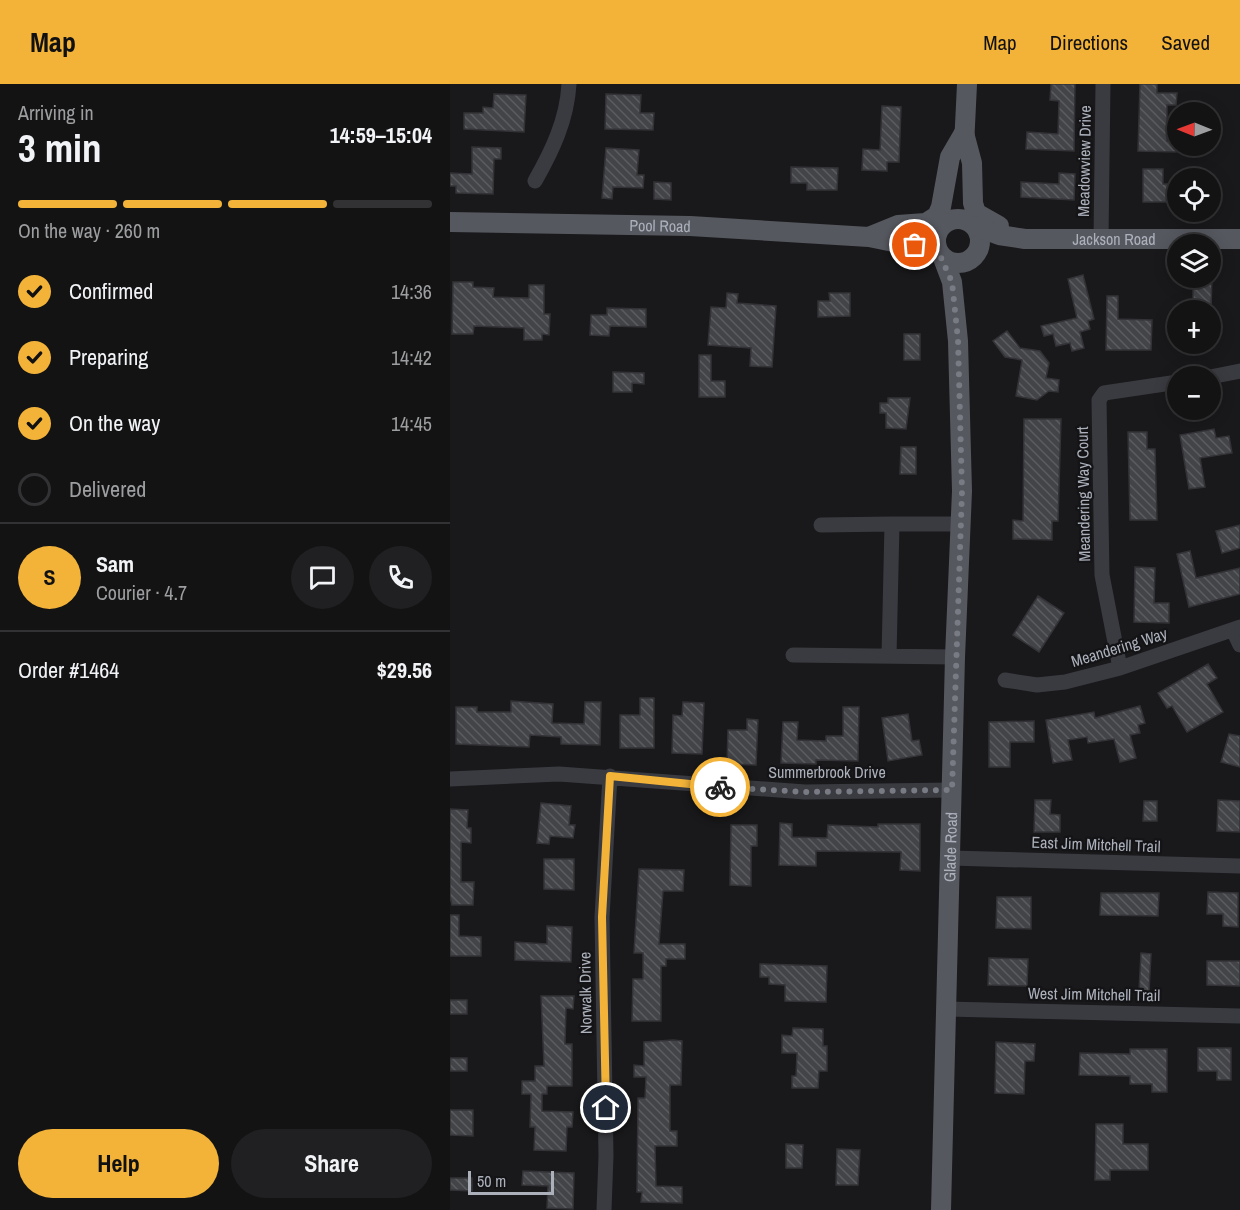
<!DOCTYPE html>
<html lang="en">
<head>
<meta charset="utf-8">
<style>
	:root { --surface:#131314; --page:#202022; --text:#f1f3f6; --muted:#9d9ea0; --line:#323234; --accent:#f3b339 }
	body { margin:0; font-family:"Archivo Narrow",sans-serif; background:var(--page); color:var(--text); height:100vh; display:flex; flex-direction:column; font-size:22px; white-space:nowrap }
	* { box-sizing:border-box; margin:0 }
	p { font-size:20px; color:var(--muted) }
	.icon { flex:none; width:33px; height:33px; fill:none; stroke:currentColor; stroke-width:2; stroke-linecap:round; stroke-linejoin:round }
	.map { position:relative; flex:1; overflow:hidden }
	.sheet { display:flex; flex-direction:column; background:var(--surface); width:450px }
	.sheet>* { flex:none }
	.needle { width:39px; rotate:271deg }
	.fabs { position:absolute; left:717px; top:18px; display:grid; gap:12px }
	.fabs a { display:grid; place-items:center; width:54px; height:54px; border-radius:50%; background:var(--surface); box-shadow:0 3px 15px #0003,0 0 0 2px var(--line); font-size:30px }
	.scale { position:absolute; left:18px; bottom:15px; width:86px; box-sizing:border-box; padding-left:6px; border:3px solid #abb0bb; border-top:0; font-size:16px; line-height:21px; white-space:nowrap; color:#abb0bb; -webkit-text-stroke:4px #141416; paint-order:stroke }
	.pin { position:absolute; display:grid; place-items:center; width:51px; height:51px; color:#fff; margin:-26px; border:3px solid #fff; border-radius:50%; box-shadow:0 2px 6px #0007 }
	.courier { position:absolute; display:grid; place-items:center; width:60px; height:60px; margin:-30px; border:4px solid #f3b339; border-radius:50%; background:#fff; color:#222; box-shadow:0 2px 8px #0007 }
	.summary em { font-style:normal; font-weight:700 }
	.summary div { display:flex; flex-direction:column-reverse }
	.summary { display:flex; align-items:center; justify-content:space-between; height:102px; padding:0 18px }
	h1 { font-size:39px; font-weight:700; line-height:45px }
	.bar { display:grid; grid-template-columns:repeat(4,1fr); gap:9px 6px; align-content:center; height:72px; padding:0 18px }
	.bar i { height:8px; border-radius:4px; background:var(--line) }
	.bar .selected { background:var(--accent) }
	.bar p { grid-column:span 4 }
	.line { display:flex; align-items:center; gap:15px; padding:0 18px; border-top:2px solid var(--line) }
	.line div { flex:1 }
	.round { display:grid; place-items:center; flex:none; width:63px; height:63px; border-radius:32px; background:var(--page) }
	ol { padding:0 18px; list-style:none }
	li { display:flex; align-items:center; gap:18px; height:66px }
	li p { margin-inline-start:auto }
	li .icon { padding:6px; border-radius:50%; background:var(--accent); color:#111; stroke-width:4 }
	li:last-child { color:var(--muted) }
	li i { width:33px; height:33px; border:3px solid var(--line); border-radius:50% }
	.action { display:flex; gap:12px; margin-top:auto; padding:12px 18px }
	.action a { flex:1; height:69px; border-radius:36px; background:var(--accent); color:#111; font-size:24px; font-weight:700; line-height:69px; text-align:center }
	.action a+a { background:var(--page); color:var(--text) }
	header { display:flex; align-items:center; gap:36px; box-sizing:border-box; height:84px; padding:0 30px; background:var(--accent); color:#111 }
	header strong { font-size:28px }
	nav { display:flex; gap:33px; margin-inline-start:auto; font-size:21px }
	main { display:flex; flex:1; min-height:0 }
	.map>svg:first-child { display:block }
</style>
</head>
<body>
<header>
<strong>Map</strong>
<nav><a>Map</a><a>Directions</a><a>Saved</a></nav>
</header>
<main>
<section class="sheet">
<div class="summary"><div><h1>3 min</h1><p>Arriving in</p></div><em>14:59–15:04</em></div>
<div class="bar"><i class="selected"></i><i class="selected"></i><i class="selected"></i><i></i><p>On the way · 260 m</p></div>
<ol>
<li><svg class="icon" aria-label="check" viewBox="0 0 24 24"><path d="M5 12l5 5 9-10"/></svg>Confirmed<p>14:36</p></li>
<li><svg class="icon" aria-label="check" viewBox="0 0 24 24"><path d="M5 12l5 5 9-10"/></svg>Preparing<p>14:42</p></li>
<li><svg class="icon" aria-label="check" viewBox="0 0 24 24"><path d="M5 12l5 5 9-10"/></svg>On the way<p>14:45</p></li>
<li><i></i>Delivered</li>
</ol>
<div class="line" style="height:108px"><b class="round" style="background:var(--accent);color:#111">S</b><div><b>Sam</b><p>Courier · 4.7</p></div><a class="round"><svg class="icon" aria-label="chat" viewBox="0 0 24 24"><path d="M4 5h16v11H9l-5 4z"/></svg></a><a class="round"><svg class="icon" aria-label="phone" viewBox="0 0 24 24"><path d="M5 4h4l2 5-3 2q2 4 5 5l2-3 5 2v4C11 20 4 13 5 4z"/></svg></a></div>
<div class="line" style="height:78px"><div>Order #1464</div><b>$29.56</b></div>
<div class="action"><a>Help</a><a>Share</a></div>
</section>
<div class="map">
<svg width="790" height="1126" viewBox="0 0 790 1126">
	<defs>
		<pattern id="building-back-hatch" width="6" height="6" patternUnits="userSpaceOnUse" patternTransform="scale(1.5)"><rect width="6" height="6" fill="#434448"/><path d="M-1 5l2 2M0 0l6 6M5-1l2 2" fill="none" stroke="#5b5c60"/></pattern>
	</defs>
	<rect width="100%" height="100%" fill="#19191b"/>
	<!-- building -->
	<path fill="url(#building-back-hatch)" stroke="#333337" stroke-width="1.5" d="M601,0h24l-1,67 -48,-2 1,-17 31,2 1,-33 -9,-1z
		M690,0h17v9h20l-1,12h-9v36h10l-1,11 -38,-1z
		M44,10l32,1 -2,37 -60,-3v-16h19v-6l10,1z
		M156,10l35,1 -1,18h14l-1,17 -48,-1z
		M432,22l19,1 -2,55h-12v9l-25,-1 1,-21 17,1z
		M22,63l29,1v11h-7l-1,35 -37,-1v-7h-6v-13l22,1z
		M156,64l33,2 -2,25h7l-1,13 -30,-1 -1,12 -10,-1z
		M341,83l47,1 -1,22h-30v-7h-16z
		M693,85h20v15h15v18h-35z
		M609,89l16,1 -1,26 -53,-3v-15l38,2z
		M204,98l17,1v17l-17,-1z
		M633,191l11,44 -6,2 2,8 -10,3 4,16 -12,3 -2,-8 -14,3 -3,-12 -9,2 -3,-10 36,-8 -9,-39z
		M762,193l-1,33h-18v-32z
		M3,198h20v5l21,1 -1,9 36,1v-13h15v29h6l-1,21 -7,-1v6h-18v-12l-50,-2 -1,8h-21z
		M277,209l11,1 -1,9 39,3 -4,61 -22,-1 1,-18 -43,-3 3,-38 15,1z
		M379,209h21v23l-32,1v-16h12z
		M657,212h11v23l34,1 -1,30h-45z
		M157,224l39,1v18l-36,-1 -1,10 -19,-1 1,-20h16z
		M557,247l13,17 20,3 9,12 -3,15 13,2 -1,12 -9,-1 -12,9 -21,-4 6,-36 -17,-3 -12,-16z
		M454,250h16v26h-16z
		M249,271h12v26h14v16h-26z
		M163,288l31,1v11l-12,-1v9h-19z
		M438,314h22l-4,31 -20,-1v-15h-6v-10h8z
		M574,335h37l-3,102h-6v19l-39,-1v-19l10,1z
		M764,345l2,9 13,-2 3,17 -32,5 5,29 -16,2 -9,-54z
		M678,348h19v17h8l2,71h-27z
		M451,363h15v27h-16z
		M790,441v23l-18,5 -6,-22z
		M740,467l6,27 44,-10v26l-51,13 -12,-53z
		M685,483l20,1 -1,35h15v20l-35,-1z
		M588,512l26,17 -25,39 -26,-17z
		M758,580l9,14 -10,6 16,28 -36,20 -15,-26 -5,2 -9,-15z
		M190,614h14v50h-34v-33h20z
		M61,617l42,3 -1,19 32,1 1,-22h16l-1,43 -39,-1v-7l-31,-2 -1,12 -73,-3v-37h21v5h34z
		M233,618l21,1 -2,51 -30,-1 1,-38 9,1z
		M690,622l5,17 -7,2 2,8 -10,2 6,23 -16,4 -6,-23 -26,4 -1,-6 -19,3 4,20 -19,3 -7,-43 48,-8 1,6z
		M393,623h16l-1,54 -42,-1v4l-35,-1 2,-41h15l-1,18 29,1v-5h17z
		M458,630l4,27 7,-1 3,15 -34,6 -6,-43z
		M297,635l11,1 -2,45 -29,-1 1,-34h19z
		M584,637v21h-24v25h-21v-45z
		M779,650l11,2v31l-19,-5z
		M585,716h16l-1,14 10,1v17h-26z
		M768,716l22,1v31l-23,-1z
		M694,717h13v20h-14z
		M91,719l30,3 -2,19h6l-2,13 -23,-2 -1,8 -12,-1z
		M0,725l18,1 -1,18h4v15l-10,-1v40h13l-1,23h-21l-2,-8z
		M330,739l12,1v13l35,1 1,-13 50,2v-3h42v47l-20,-1 1,-18 -85,-1v15l-37,-1z
		M281,741h26v21h-6v40l-21,-1z
		M94,775h30v31l-30,-1z
		M189,785l45,1 -1,21h-20l-4,53h26v15h-19v7h-5v55h-29l1,-42h10v-26h-9z
		M758,808l30,1v34l-15,-1v-12h-16z
		M651,809h58l-1,23 -58,-1z
		M547,813h34v32l-35,-1z
		M0,831h9v21l22,1v19h-31z
		M97,842l25,1 -1,35 -56,-2v-18l32,2z
		M691,869l10,1 -2,38 -10,-1z
		M539,874l39,1 -1,27 -39,-1z
		M757,877h33v25l-33,-1z
		M310,880l67,2 -1,36 -41,-1v-16l-16,-1v-7h-9z
		M91,912h33l-1,13 -7,-1 -1,36h7v42h-25v8h-5v17l31,1 -1,15h-5l-1,24 -32,-1 1,-23h-5l1,-33h-9v-13h13v-15h9z
		M0,916h17v14h-17z
		M343,944l30,1v17h4v25h-8l-1,17h-26v-12h4l1,-23h-15v-18l10,1z
		M223,956l9,1 -1,44h-11v46h7v15h-22l1,40 26,1v16l-41,-1 1,-10h-5l1,-94h7l1,-21h-12v-12l10,1v-24z
		M546,958l39,2 -1,17h-9l-1,33 -29,-1z
		M748,964h33v32h-14v-9h-19z
		M680,965h37v43h-15v-8h-22v-8l-51,-1 1,-22 50,1z
		M0,974h17v13h-17z
		M0,1026h23v26l-23,-1z
		M646,1040h27v20h25v26h-38v10h-15z
		M336,1060l17,1 -1,23h-16z
		M387,1065l23,1 -2,35h-22z
		M73,1087l51,2 -1,36 -26,-1 1,-22 -26,-1z
		M0,1094h22v13l-22,-1z"/>
	<g fill="none" stroke-linecap="round" stroke-linejoin="round">
		<!-- minor -->
		<path stroke="#3a3b40" stroke-width="15" d="M85,97c17,-30 32,-61 34,-97
			M651,154l2,-154
			M760,293l30,-6
			M371,441l71,-1
			M783,546l7,15
			M343,571l162,2
			M439,572l3,-132h70
			M670,584l-18,-93 -3,-175 5,-7 74,-11
			M555,596l32,5 28,-3 55,-14 120,-41
			M0,695l109,-5 246,18 147,-2
			M500,774l290,8
			M497,925l293,7
			M154,1126l2,-54 -4,-239 8,-141"/>
		<!-- major -->
		<g stroke="#56585f" stroke-width="20">
			<path d="M514,49l8,30 1,40 3,10 23,13"/>
			<path d="M514,62l3,-62"/>
			<circle cx="508" cy="157" r="22"/>
			<path id="s1" d="M0,138l240,4 179,11 69,14"/>
			<path id="s2" d="M525,142l24,9 26,4h215"/>
			<path d="M421,152l27,-11 28,-2 11,-7 4,-9 9,-50 14,-24"/>
			<path id="s3" d="M491,1126l14,-553 7,-166 -4,-150 -6,-59 -9,-24"/>
		</g>
	</g>
	<g fill="none" stroke-linecap="round" stroke-linejoin="round">
		<!-- done -->
		<path stroke="#787b83" stroke-width="6" stroke-dasharray="0 10.8" d="M270,703l85,5 147,-2 10,-299 -4,-151 -6,-58 -14,-31 -23,-6"/>
		<!-- route -->
		<path stroke="#f3b339" stroke-width="8" d="M156,1024l-4,-191 8,-141 110,11"/>
	</g>
	<g text-anchor="middle" dominant-baseline="central" stroke-width="4.5" stroke-linejoin="round" paint-order="stroke">
		<!-- street labels -->
		<g font-size="16" fill="#abb0bb" stroke="#141416">
			<text transform="translate(634 77) rotate(-89)">Meadowview Drive</text>
			<text stroke="none"><textPath href="#s1" startOffset="210">Pool Road</textPath></text>
			<text stroke="none"><textPath href="#s2" startOffset="141">Jackson Road</textPath></text>
			<text transform="translate(633 410) rotate(-91)">Meandering Way Court</text>
			<text transform="translate(669 563) rotate(-17)">Meandering Way</text>
			<text x="377" y="688">Summerbrook Drive</text>
			<text transform="translate(646 760) rotate(2)">East Jim Mitchell Trail</text>
			<text stroke="none"><textPath href="#s3" startOffset="363">Glade Road</textPath></text>
			<text transform="translate(135 909) rotate(-91)">Norwalk Drive</text>
			<text transform="translate(644 910) rotate(1)">West Jim Mitchell Trail</text>
		</g>
	</g>
</svg>
<div class="fabs">
<a><svg class="needle" viewBox="-14 -14 28 28"><path d="M0-13l5 13h-10z" fill="#e53935"/><path d="M0 13l5-13h-10z" fill="#9d9ea0"/></svg></a>
<a><svg class="icon" aria-label="locate" viewBox="0 0 24 24"><circle cx="12" cy="12" r="6"/><path d="M12 2v4M12 18v4M2 12h4M18 12h4"/></svg></a>
<a><svg class="icon" aria-label="layers" viewBox="0 0 24 24"><path d="M12 4l9 5-9 5-9-5zM3 14l9 5 9-5"/></svg></a>
<a>+</a>
<a>−</a>
</div>
<div class="scale">50 m</div>
<div class="pin" style="left:465px;top:161px;background:#ea580c"><svg class="icon" aria-label="bag" viewBox="0 0 24 24"><path d="M5 8h14l-1 12H6zM9 8a3 3 0 0 1 6 0"/></svg></div>
<div class="pin" style="left:156px;top:1024px;background:#1f2937"><svg class="icon" aria-label="home" viewBox="0 0 24 24"><path d="M3 11l9-7 9 7M6 9v11h12V9"/></svg></div>
<div class="courier" style="left:270px;top:703px"><svg class="icon" aria-label="bike" viewBox="0 0 24 24"><circle cx="6" cy="16" r="4"/><circle cx="18" cy="16" r="4"/><path d="M6 16l4-8h5l3 8M10 8l3 8H6M13 5h3"/></svg></div>
</div>
</main>
</body>
</html>
